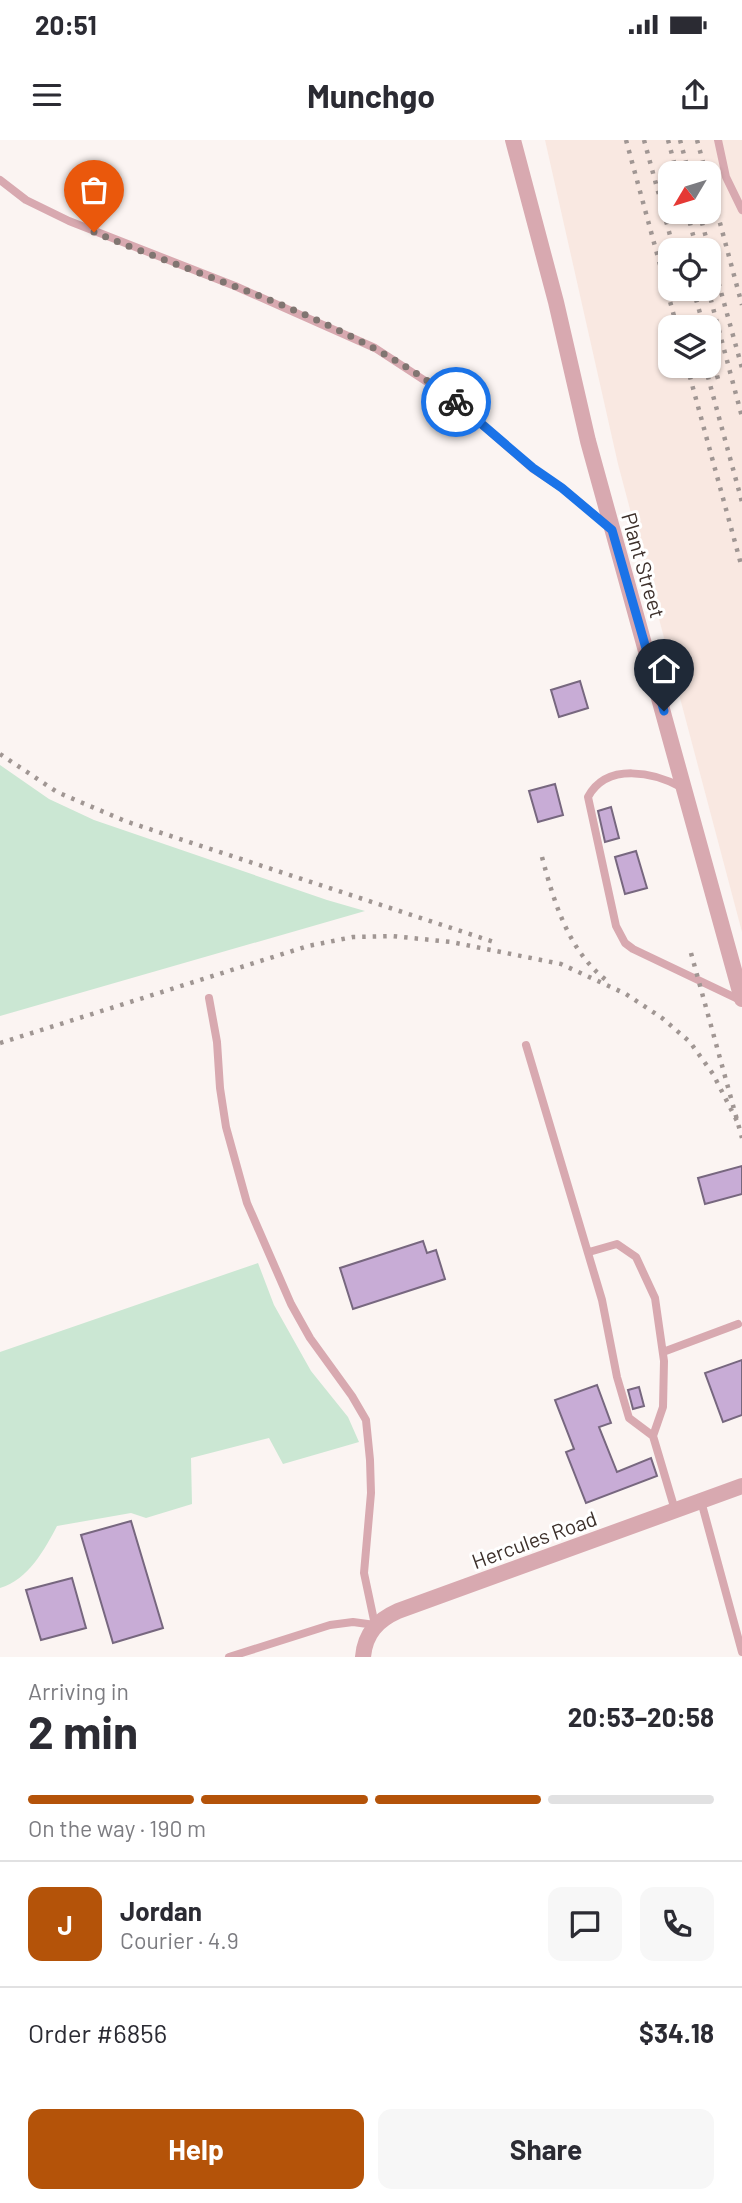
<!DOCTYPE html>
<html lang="en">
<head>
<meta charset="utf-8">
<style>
	:root { --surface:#fff; --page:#f7f7f7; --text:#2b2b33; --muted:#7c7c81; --line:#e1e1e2; --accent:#b45309 }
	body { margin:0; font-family:Barlow,sans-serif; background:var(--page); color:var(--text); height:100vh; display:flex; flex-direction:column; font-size:26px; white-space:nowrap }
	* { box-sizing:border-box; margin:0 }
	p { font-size:23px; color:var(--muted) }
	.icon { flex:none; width:38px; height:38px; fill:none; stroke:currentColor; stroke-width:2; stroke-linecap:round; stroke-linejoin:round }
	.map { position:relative; height:1517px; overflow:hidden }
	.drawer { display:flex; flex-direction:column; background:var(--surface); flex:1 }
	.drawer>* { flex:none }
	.needle { width:46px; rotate:232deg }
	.buttons { position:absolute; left:658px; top:21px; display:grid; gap:14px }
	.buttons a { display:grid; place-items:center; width:63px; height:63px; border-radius:14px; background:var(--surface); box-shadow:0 2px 5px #0004; font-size:35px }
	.pin { position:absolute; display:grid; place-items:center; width:60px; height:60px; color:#fff; margin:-72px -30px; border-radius:50% 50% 50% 0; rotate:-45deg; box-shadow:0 0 7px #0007 }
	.pin .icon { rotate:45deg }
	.courier { position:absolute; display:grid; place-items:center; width:70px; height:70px; margin:-35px; border:5px solid #1a73e8; border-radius:50%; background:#fff; color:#222; box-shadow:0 2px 9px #0007 }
	.summary em { font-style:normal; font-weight:700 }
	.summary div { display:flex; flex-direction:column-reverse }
	.summary { display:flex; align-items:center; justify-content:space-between; height:119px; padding:0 28px }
	h1 { font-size:46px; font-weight:700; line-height:52px }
	.bar { display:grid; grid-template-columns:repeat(4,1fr); gap:10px 7px; align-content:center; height:84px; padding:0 28px }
	.bar i { height:9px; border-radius:5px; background:var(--line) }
	.bar .selected { background:var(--accent) }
	.bar p { grid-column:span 4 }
	.line { display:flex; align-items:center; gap:18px; padding:0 28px; border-top:2px solid var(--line) }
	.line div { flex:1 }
	.round { display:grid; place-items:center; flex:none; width:74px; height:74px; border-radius:14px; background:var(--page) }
	.primary-button { display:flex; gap:14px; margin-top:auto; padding:14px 28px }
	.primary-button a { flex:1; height:80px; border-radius:14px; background:var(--accent); color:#fff; font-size:28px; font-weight:700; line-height:80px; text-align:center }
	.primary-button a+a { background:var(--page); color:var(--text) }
	.status { display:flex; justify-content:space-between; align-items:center; height:49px; padding:0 35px; background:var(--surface); direction:ltr }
	.status svg { height:19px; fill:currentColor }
	header { display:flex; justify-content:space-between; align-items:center; height:91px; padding:0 28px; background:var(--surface); font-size:32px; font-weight:700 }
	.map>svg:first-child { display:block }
</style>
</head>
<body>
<div class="status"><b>20:51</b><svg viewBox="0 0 49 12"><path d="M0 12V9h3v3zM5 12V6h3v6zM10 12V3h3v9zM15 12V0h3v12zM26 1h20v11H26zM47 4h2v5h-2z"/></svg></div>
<header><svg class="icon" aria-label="menu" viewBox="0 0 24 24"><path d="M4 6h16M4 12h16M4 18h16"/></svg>Munchgo<svg class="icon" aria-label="share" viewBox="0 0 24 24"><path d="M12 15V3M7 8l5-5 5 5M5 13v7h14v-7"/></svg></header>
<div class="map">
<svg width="742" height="1517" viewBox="0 0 742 1517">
	<rect width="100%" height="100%" fill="#fbf4f2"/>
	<!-- built -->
	<path fill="#f9e8e1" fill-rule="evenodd" d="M545,0h197v792l-124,-468zM670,33h39v39h-39zM670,110h39v39h-39zM670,187h39v39h-39z"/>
	<!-- green -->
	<path fill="#cbe7d3" d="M0,625l49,34 45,21 233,80 38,11 -365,105z
		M258,1123l16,42 37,66 37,46 11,25 -76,22 -14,-26 -78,20 1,46 -46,14 -15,-5 -74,13c-12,23 -29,54 -57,62v-236z"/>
	<!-- building -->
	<path fill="#c8acd6" stroke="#77677f" stroke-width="2" d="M580,541l8,27 -29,9 -8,-27z
		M555,644l8,31 -25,7 -9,-31z
		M611,667l8,31 -14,4 -7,-31z
		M636,711l11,37 -22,6 -10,-37z
		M742,1026v28l-37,10 -7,-26z
		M423,1101l4,12 9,-3 9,29 -92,30 -13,-41z
		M742,1220v55l-19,7 -18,-49z
		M597,1245l14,38 -12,4 18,45 34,-14 6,18 -71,27 -20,-51 8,-3 -19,-49z
		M639,1247l5,19 -11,3 -5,-19z
		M131,1381l32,107 -50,15 -32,-108z
		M72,1438l14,50 -45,12 -15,-50z"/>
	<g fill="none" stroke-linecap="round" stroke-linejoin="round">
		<!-- lane -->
		<path stroke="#d8a9b0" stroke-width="8" d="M718,0l8,37 16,33
			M0,40l26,20 43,21 166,65 140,62 78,51 80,70 29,19 48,40
			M683,648c-29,-16 -76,-26 -95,9l28,129 9,17 8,6 109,52
			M209,858l8,44 3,46 6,39 21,76 44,101 19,34 42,58 14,24 4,40 1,33 -7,80 11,52 -22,-3 -23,3 -101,32
			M526,905l76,255 15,77 12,41 24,18 22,74
			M589,1112l28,-8 19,13 19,41 9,63 -1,46 -10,29
			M663,1212l75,-28
			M701,1361l41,151"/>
		<!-- street -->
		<path stroke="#d8a9b0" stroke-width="16" d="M513,0l43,162 32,139 154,558
			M363,1517c2,-24 15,-37 35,-46l344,-125"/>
		<!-- rail -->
		<path stroke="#a09693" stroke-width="4.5" stroke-dasharray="3.5 7" stroke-linecap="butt" d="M626,0l51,187
			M644,0l30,110
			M668,0l9,33
			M680,0l9,33
			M697,0l9,33
			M709,42l33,123
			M687,72l10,38
			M699,72l43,156
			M693,149l11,38
			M708,149l34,128
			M709,205l9,34
			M687,226l55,202
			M705,226l37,136
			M0,614l57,38 68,29 369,121
			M542,717c12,45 26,93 64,123
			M691,813l51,185
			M0,903l308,-97 45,-9 39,-1 59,6 110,22 65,30 36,24 28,24 23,32 24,47"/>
	</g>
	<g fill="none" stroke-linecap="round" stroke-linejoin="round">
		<!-- done -->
		<path stroke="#807571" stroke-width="7" stroke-dasharray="0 12.6" d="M94,92c122,51 256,86 362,170"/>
		<!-- route -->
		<path stroke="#1a73e8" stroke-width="9" d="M456,262l77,66 29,20 50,42 52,181"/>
	</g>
	<g text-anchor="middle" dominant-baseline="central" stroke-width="6" stroke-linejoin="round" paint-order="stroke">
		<!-- street labels -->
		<g font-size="21" fill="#3d302b" stroke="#fff">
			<text transform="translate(644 425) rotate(74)">Plant Street</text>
			<text transform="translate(534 1399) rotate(-20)">Hercules Road</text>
		</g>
	</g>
</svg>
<div class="buttons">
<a><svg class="needle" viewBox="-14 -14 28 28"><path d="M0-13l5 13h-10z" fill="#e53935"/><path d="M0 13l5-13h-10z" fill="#7c7c81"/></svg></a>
<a><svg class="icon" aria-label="locate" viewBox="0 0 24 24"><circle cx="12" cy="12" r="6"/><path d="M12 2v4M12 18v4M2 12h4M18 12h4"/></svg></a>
<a><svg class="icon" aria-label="layers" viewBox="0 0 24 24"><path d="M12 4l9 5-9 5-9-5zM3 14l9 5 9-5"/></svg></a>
</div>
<div class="pin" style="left:94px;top:92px;background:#ea580c"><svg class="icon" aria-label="bag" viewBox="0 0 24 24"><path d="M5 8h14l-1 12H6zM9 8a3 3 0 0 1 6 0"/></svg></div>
<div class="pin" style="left:664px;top:571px;background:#1f2937"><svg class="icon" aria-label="home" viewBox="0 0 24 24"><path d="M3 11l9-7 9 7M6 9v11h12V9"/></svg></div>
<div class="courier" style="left:456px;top:262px"><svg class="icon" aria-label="bike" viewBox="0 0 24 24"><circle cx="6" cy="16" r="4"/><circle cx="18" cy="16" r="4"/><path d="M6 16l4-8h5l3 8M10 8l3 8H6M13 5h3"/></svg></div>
</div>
<section class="drawer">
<div class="summary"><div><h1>2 min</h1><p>Arriving in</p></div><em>20:53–20:58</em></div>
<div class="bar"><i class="selected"></i><i class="selected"></i><i class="selected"></i><i></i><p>On the way · 190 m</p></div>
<div class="line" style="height:126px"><b class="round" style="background:var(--accent);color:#fff">J</b><div><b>Jordan</b><p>Courier · 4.9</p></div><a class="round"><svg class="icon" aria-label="chat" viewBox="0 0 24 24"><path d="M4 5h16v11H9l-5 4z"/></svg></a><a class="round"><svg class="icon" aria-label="phone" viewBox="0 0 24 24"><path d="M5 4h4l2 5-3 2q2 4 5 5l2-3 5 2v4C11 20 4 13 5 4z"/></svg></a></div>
<div class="line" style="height:91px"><div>Order #6856</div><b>$34.18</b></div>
<div class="primary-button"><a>Help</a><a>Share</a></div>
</section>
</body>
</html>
